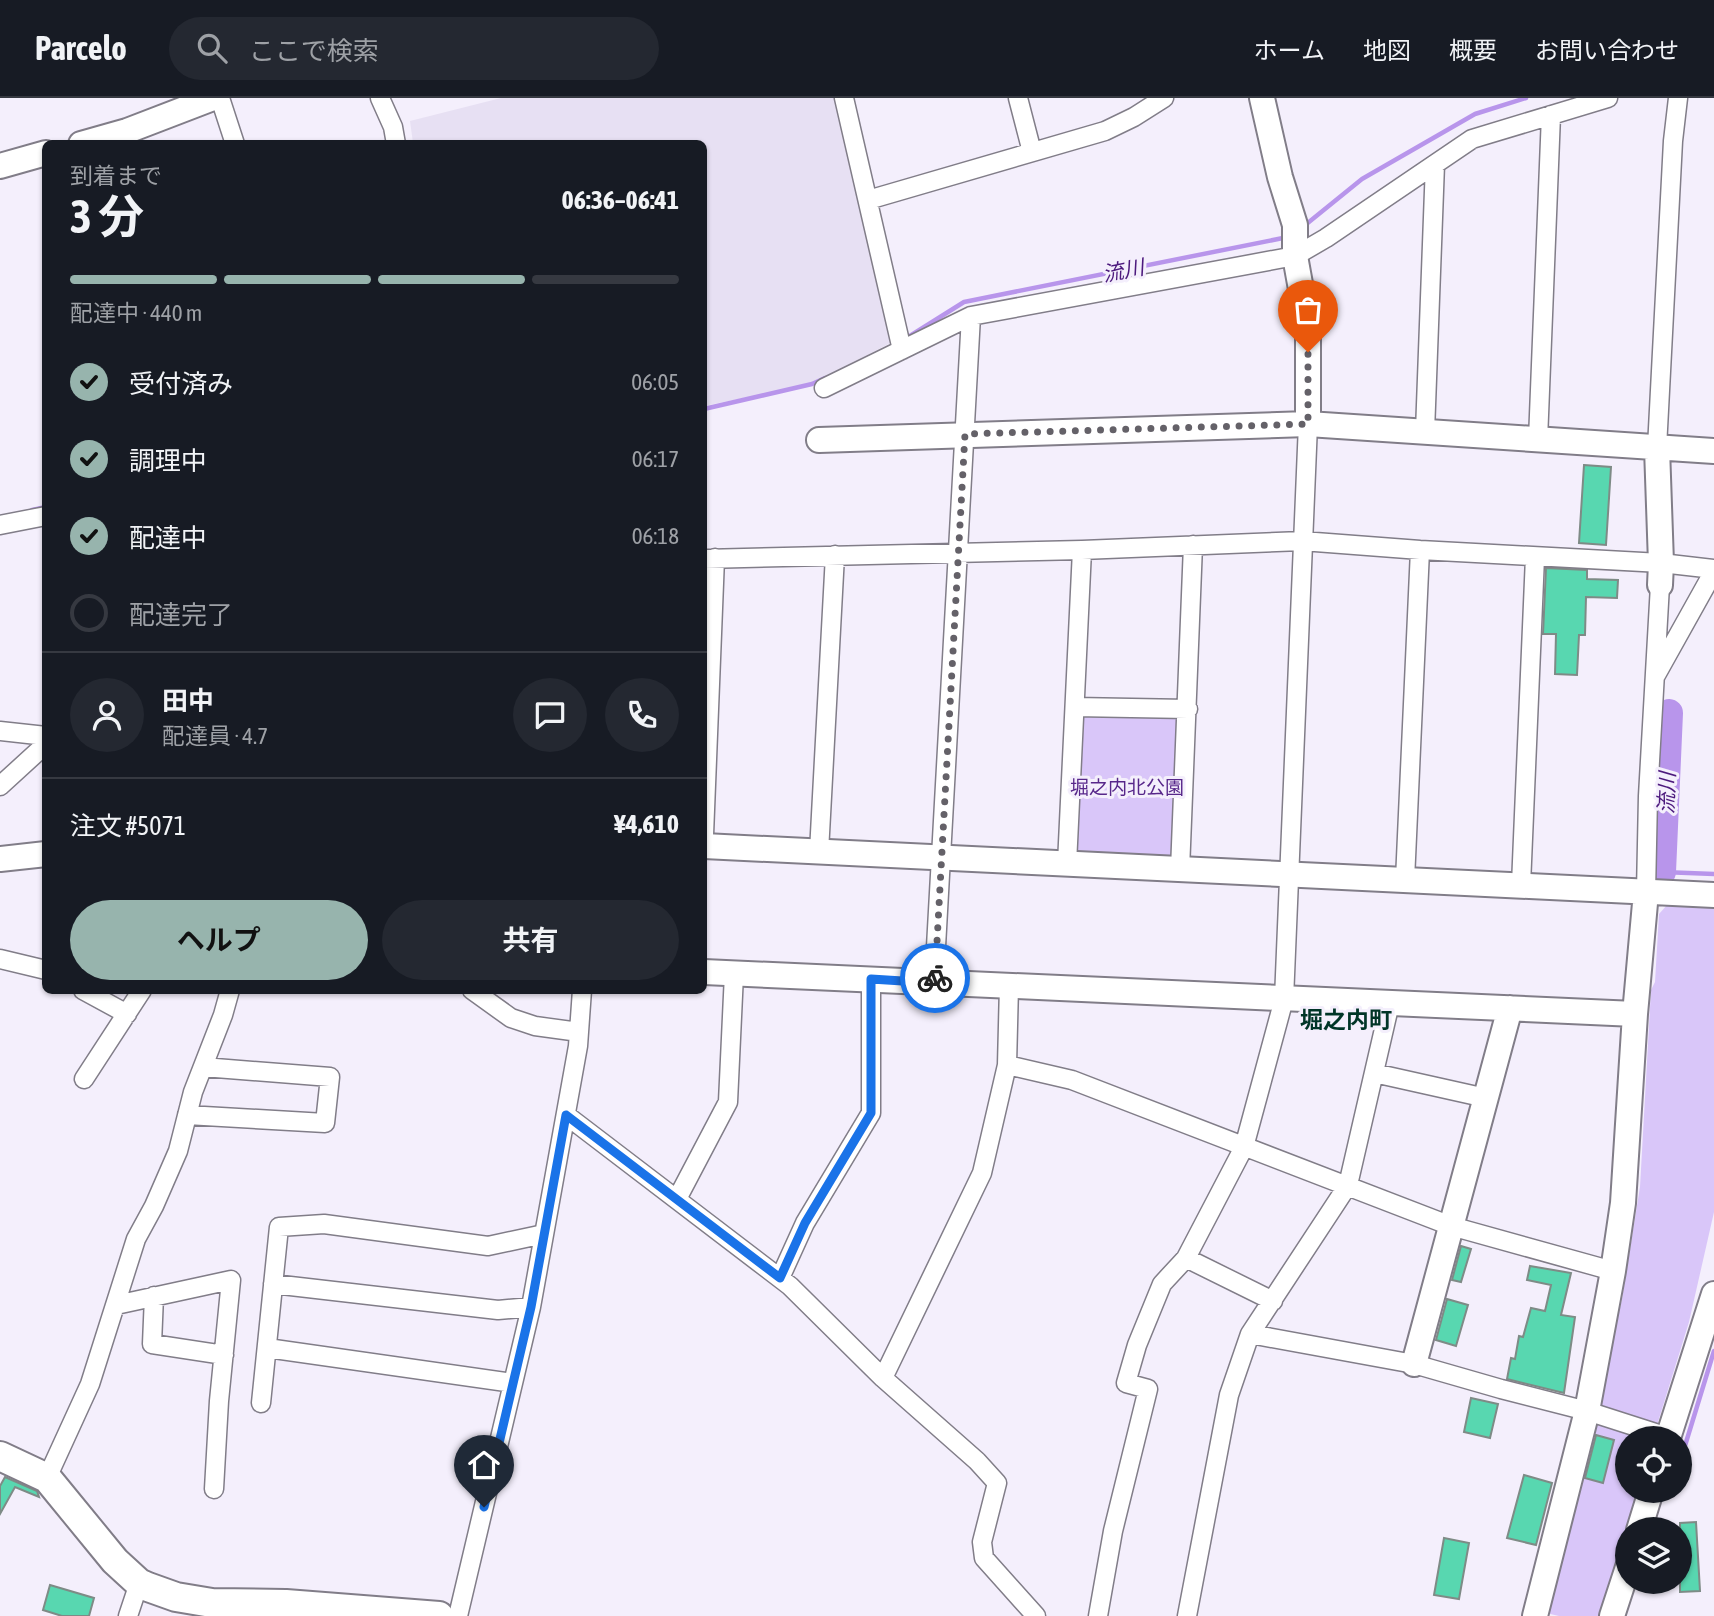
<!DOCTYPE html>
<html lang="ja">
<head>
<meta charset="utf-8">
<style>
	:root { --surface:#171b24; --page:#242831; --text:#f1f3f6; --muted:#9ea1a6; --line:#363941; --accent:#97b4ad }
	body { margin:0; font-family:"Asap Condensed","Noto Sans JP",sans-serif; background:var(--page); color:var(--text); height:100vh; display:flex; flex-direction:column; font-size:26px; white-space:nowrap }
	* { box-sizing:border-box; margin:0 }
	p { font-size:23px; color:var(--muted) }
	.icon { flex:none; width:38px; height:38px; fill:none; stroke:currentColor; stroke-width:2; stroke-linecap:round; stroke-linejoin:round }
	.map { position:relative; flex:1; overflow:hidden }
	.panel { position:absolute; left:42px; top:42px; width:665px; height:854px; display:flex; flex-direction:column; background:var(--surface); border-radius:10px; box-shadow:0 2px 5px #0004 }
	.panel>* { flex:none }
	.fabs { position:absolute; left:1615px; top:1328px; display:grid; gap:14px }
	.fabs a { display:grid; place-items:center; width:77px; height:77px; border-radius:50%; background:var(--surface); box-shadow:0 2px 5px #0004; font-size:35px }
	.pin { position:absolute; display:grid; place-items:center; width:60px; height:60px; color:#fff; margin:-72px -30px; border-radius:50% 50% 50% 0; rotate:-45deg; box-shadow:0 0 7px #0007 }
	.pin .icon { rotate:45deg }
	.courier { position:absolute; display:grid; place-items:center; width:70px; height:70px; margin:-35px; border:5px solid #1a73e8; border-radius:50%; background:#fff; color:#222; box-shadow:0 2px 9px #0007 }
	.overview em { font-style:normal; font-weight:700 }
	.overview div { display:flex; flex-direction:column-reverse }
	.overview { display:flex; align-items:center; justify-content:space-between; height:119px; padding:0 28px }
	h1 { font-size:46px; font-weight:700; line-height:52px }
	.bar { display:grid; grid-template-columns:repeat(4,1fr); gap:10px 7px; align-content:center; height:84px; padding:0 28px }
	.bar i { height:9px; border-radius:5px; background:var(--line) }
	.bar .active { background:var(--accent) }
	.bar p { grid-column:span 4 }
	.line { display:flex; align-items:center; gap:18px; padding:0 28px; border-top:2px solid var(--line) }
	.line div { flex:1 }
	.round { display:grid; place-items:center; flex:none; width:74px; height:74px; border-radius:37px; background:var(--page) }
	ol { padding:0 28px; list-style:none }
	li { display:flex; align-items:center; gap:21px; height:77px }
	li p { margin-inline-start:auto }
	li .icon { padding:7px; border-radius:50%; background:var(--accent); color:#111; stroke-width:4 }
	li:last-child { color:var(--muted) }
	li i { width:38px; height:38px; border:4px solid var(--line); border-radius:50% }
	.button { display:flex; gap:14px; margin-top:auto; padding:14px 28px }
	.button a { flex:1; height:80px; border-radius:42px; background:var(--accent); color:#111; font-size:28px; font-weight:700; line-height:80px; text-align:center }
	.button a+a { background:var(--page); color:var(--text) }
	header { display:flex; align-items:center; gap:42px; box-sizing:border-box; height:98px; padding:0 35px; background:var(--surface); border-bottom:2px solid var(--line) }
	header strong { font-size:33px }
	nav { display:flex; gap:38px; margin-inline-start:auto; font-size:24px }
	.search { width:490px; height:63px; background:var(--page); display:flex; align-items:center; gap:18px; box-sizing:border-box; padding:0 24px; border-radius:38px; color:var(--muted); font-size:26px }
	.map>svg:first-child { display:block }
</style>
</head>
<body>
<header>
<strong>Parcelo</strong>
<div class="search"><svg class="icon" aria-label="search" viewBox="0 0 24 24"><circle cx="10" cy="10" r="6"/><path d="M15 15l6 6"/></svg>ここで検索</div>
<nav><a>ホーム</a><a>地図</a><a>概要</a><a>お問い合わせ</a></nav>
</header>
<div class="map">
<svg width="1714" height="1518" viewBox="0 0 1714 1518">
	<rect width="100%" height="100%" fill="#f4effc"/>
	<!-- built -->
	<path fill="#e7e0f3" d="M501,0h340l59,240 -88,46 -108,22v-262l-291,-1 -3,-22z"/>
	<!-- green -->
	<path fill="#d9c6f9" d="M1075,609l113,2 -8,161 -113,-6z
		M1667,807l47,2v305l-25,110 -36,116h-25v53h9l-37,125h-41l-13,-3 50,-181 2,-29 24,-104 18,-112 11,-197 4,-8 4,-68z"/>
	<g fill="none" stroke-linecap="round" stroke-linejoin="round">
		<!-- stream -->
		<path stroke="#b895eb" stroke-width="4.5" d="M1304,128l58,-47 113,-65 51,-16
			M905,241l59,-37 324,-65
			M704,311l108,-25 13,-6
			M32,412l14,-3
			M1662,774l52,2
			M1684,1351l30,-98"/>
		<!-- river -->
		<path stroke="#b895eb" stroke-width="28" d="M1662,774l7,-159"/>
	</g>
	<!-- building -->
	<path fill="#58d7b0" stroke="#7e8b86" stroke-width="2" d="M1584,367l27,2 -5,78 -27,-2z
		M1546,470l41,2v9l31,1 -1,18 -31,-1 -1,38h-6l-2,40 -22,-1 1,-40h-13z
		M1461,1148l10,3 -10,33 -9,-2z
		M1530,1168l41,7 -10,42 14,2 -11,76 -57,-14 4,-21 4,1 4,-23 4,1 8,-29 14,3 6,-26 -24,-5z
		M1447,1201l21,6 -12,41 -20,-6z
		M1471,1300l27,6 -8,34 -26,-6z
		M1596,1337l18,5 -11,43 -18,-5z
		M1524,1377l28,8 -16,62 -29,-7z
		M5,1379l32,14 2,6 -24,-10 -15,27v-28z
		M1696,1424l4,69 -20,1v-69z
		M1444,1440l25,5 -10,56 -25,-4z
		M50,1487l44,13 -5,18h-27l-19,-6z"/>
	<g fill="none" stroke-linecap="round" stroke-linejoin="round">
		<defs>
			<path id="street" d="M220,0l15,46
				M380,0l13,29 3,17
				M844,0l58,252
				M1018,0l14,54
				M868,102l237,-69 29,-14 30,-19
				M824,290l147,-72 324,-60 31,-18 146,-99 136,-41
				M1425,334l10,-268
				M1538,342l13,-325
				M1657,350l16,-307 5,-43
				M0,427l46,-9
				M704,461l378,-9 220,-9 118,9 241,13 53,6
				M1656,577l58,-104
				M1075,609l113,2
				M0,633l46,5
				M0,688l46,-42
				M704,737l11,-277
				M819,754l16,-297
				M1067,766l15,-314
				M1180,772l13,-325
				M1405,782l15,-330
				M1521,787l14,-328
				M1646,794l2,-96 12,-211
				M0,861l46,11
				M934,885l37,-667
				M83,892l44,24
				M472,892l39,28 24,8 44,6
				M1007,967l65,15 379,146 162,45
				M1374,975l112,25
				M84,981l58,-89
				M187,1017l138,8 5,-46 -127,-10
				M566,1017l224,171 93,92 94,83 20,22 -15,59 2,16 52,58
				M677,1101l51,-97 6,-128
				M780,1180l25,-55 66,-110v-133
				M273,1186l225,26 33,-3
				M154,1198l-2,48 72,11
				M1273,1203l-87,-43 58,-111 40,-148 24,-575
				M116,1207l115,-25 -12,121 -5,88
				M1250,1236l164,30 87,25 86,22 81,26
				M267,1250l246,35
				M883,1280l99,-205 25,-108 2,-79
				M261,1305l18,-176 45,-3 164,22 56,-12
				M47,1380l43,-94 46,-145 18,-33 24,-55 15,-59 30,-77 7,-25
				M128,1518l11,-33
				M458,1518l73,-309 47,-261 4,-56
				M1098,1518l15,-85 35,-142 -22,-6 11,-38 25,-61 24,-26
				M1187,1518l42,-221 21,-61 98,-149 42,-182"/>
			<path id="secondary" d="M1262,0l18,79 15,48v31l13,72v96
				M81,46l46,-13 86,-33
				M0,68l46,-13
				M819,342l489,-16 406,27
				M1657,350l4,115 -1,22
				M704,748l1010,49
				M0,761l46,-5
				M704,874l931,42
				M1414,1266l96,-356
				M1668,1340l46,-144
				M1639,1432l12,-39
				M1535,1518l52,-205 26,-140 10,-68 12,-189 11,-122
				M1612,1518l16,-49"/>
			<path id="primary" d="M0,1358l47,22 68,83 24,22 9,4 28,10 36,6 74,1 153,12"/>
		</defs>
		<!-- street casing -->
		<use href="#street" stroke="#817d88" stroke-width="21"/>
		<!-- secondary casing -->
		<use href="#secondary" stroke="#817d88" stroke-width="28"/>
		<!-- primary casing -->
		<use href="#primary" stroke="#817d88" stroke-width="32"/>
		<!-- street -->
		<use href="#street" stroke="#fff" stroke-width="18"/>
		<!-- secondary -->
		<use href="#secondary" stroke="#fff" stroke-width="24"/>
		<!-- primary -->
		<use href="#primary" stroke="#fff" stroke-width="28"/>
	</g>
	<g fill="none" stroke-linecap="round" stroke-linejoin="round">
		<!-- done -->
		<path stroke="#646168" stroke-width="7" stroke-dasharray="0 12.6" d="M935,880l30,-544 343,-10v-72"/>
		<!-- route -->
		<path stroke="#1a73e8" stroke-width="9" d="M484,1409l47,-200 35,-192 214,163 25,-55 66,-110v-134l63,4 1,-5"/>
	</g>
	<g text-anchor="middle" dominant-baseline="central" stroke-width="6" stroke-linejoin="round" paint-order="stroke">
		<!-- park labels -->
		<g font-size="19" fill="#57278a" stroke="#f4effc">
			<text x="1127" y="689">堀之内北公園</text>
		</g>
		<!-- water labels -->
		<g font-size="21" font-style="italic" fill="#4c197d" stroke="#f4effc">
			<text transform="translate(1123 172) rotate(-11)">流川</text>
			<text transform="translate(1666 695) rotate(-88)">流川</text>
		</g>
		<!-- quarter labels -->
		<g font-size="23" font-weight="bold" fill="#003527" stroke="#f4effc">
			<text x="1346" y="922">堀之内町</text>
		</g>
	</g>
</svg>
<div class="fabs">
<a><svg class="icon" aria-label="locate" viewBox="0 0 24 24"><circle cx="12" cy="12" r="6"/><path d="M12 2v4M12 18v4M2 12h4M18 12h4"/></svg></a>
<a><svg class="icon" aria-label="layers" viewBox="0 0 24 24"><path d="M12 4l9 5-9 5-9-5zM3 14l9 5 9-5"/></svg></a>
</div>
<div class="pin" style="left:1308px;top:254px;background:#ea580c"><svg class="icon" aria-label="bag" viewBox="0 0 24 24"><path d="M5 8h14l-1 12H6zM9 8a3 3 0 0 1 6 0"/></svg></div>
<div class="pin" style="left:484px;top:1409px;background:#1f2937"><svg class="icon" aria-label="home" viewBox="0 0 24 24"><path d="M3 11l9-7 9 7M6 9v11h12V9"/></svg></div>
<div class="courier" style="left:935px;top:880px"><svg class="icon" aria-label="bike" viewBox="0 0 24 24"><circle cx="6" cy="16" r="4"/><circle cx="18" cy="16" r="4"/><path d="M6 16l4-8h5l3 8M10 8l3 8H6M13 5h3"/></svg></div>
<section class="panel">
<div class="overview"><div><h1>3 分</h1><p>到着まで</p></div><em>06:36–06:41</em></div>
<div class="bar"><i class="active"></i><i class="active"></i><i class="active"></i><i></i><p>配達中 · 440 m</p></div>
<ol>
<li><svg class="icon" aria-label="check" viewBox="0 0 24 24"><path d="M5 12l5 5 9-10"/></svg>受付済み<p>06:05</p></li>
<li><svg class="icon" aria-label="check" viewBox="0 0 24 24"><path d="M5 12l5 5 9-10"/></svg>調理中<p>06:17</p></li>
<li><svg class="icon" aria-label="check" viewBox="0 0 24 24"><path d="M5 12l5 5 9-10"/></svg>配達中<p>06:18</p></li>
<li><i></i>配達完了</li>
</ol>
<div class="line" style="height:126px"><a class="round"><svg class="icon" aria-label="person" viewBox="0 0 24 24"><circle cx="12" cy="8" r="4"/><path d="M4 21q1-7 8-7t8 7"/></svg></a><div><b>田中</b><p>配達員 · 4.7</p></div><a class="round"><svg class="icon" aria-label="chat" viewBox="0 0 24 24"><path d="M4 5h16v11H9l-5 4z"/></svg></a><a class="round"><svg class="icon" aria-label="phone" viewBox="0 0 24 24"><path d="M5 4h4l2 5-3 2q2 4 5 5l2-3 5 2v4C11 20 4 13 5 4z"/></svg></a></div>
<div class="line" style="height:91px"><div>注文 #5071</div><b>¥4,610</b></div>
<div class="button"><a>ヘルプ</a><a>共有</a></div>
</section>
</div>
</body>
</html>
